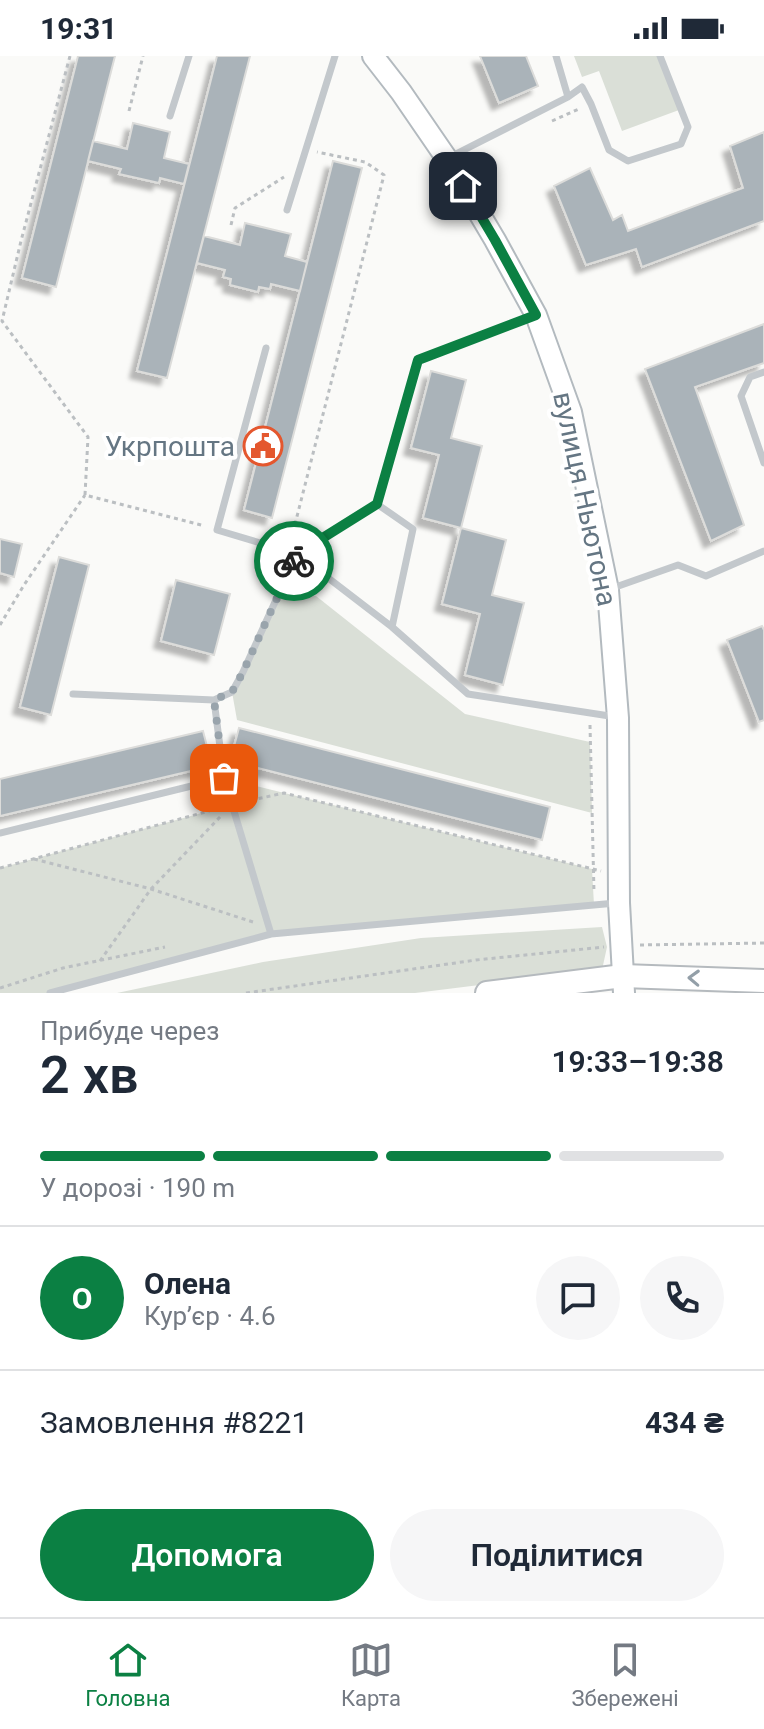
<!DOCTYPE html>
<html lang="uk">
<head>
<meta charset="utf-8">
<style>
	:root { --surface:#fff; --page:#f6f6f7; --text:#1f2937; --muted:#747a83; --line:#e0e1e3; --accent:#0b8043 }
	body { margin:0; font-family:Roboto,sans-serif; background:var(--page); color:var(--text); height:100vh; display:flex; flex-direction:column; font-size:30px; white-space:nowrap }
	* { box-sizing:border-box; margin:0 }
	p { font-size:26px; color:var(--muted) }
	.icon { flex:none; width:44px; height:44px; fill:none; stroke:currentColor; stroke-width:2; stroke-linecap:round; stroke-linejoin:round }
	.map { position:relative; height:937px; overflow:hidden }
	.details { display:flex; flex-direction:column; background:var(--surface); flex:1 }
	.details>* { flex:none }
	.pin { position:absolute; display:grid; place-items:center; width:68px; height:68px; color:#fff; margin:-34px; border-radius:16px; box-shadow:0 4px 12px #0006 }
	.courier { position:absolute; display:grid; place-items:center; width:80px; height:80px; margin:-40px; border:6px solid #0b8043; border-radius:50%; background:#fff; color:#222; box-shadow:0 2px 10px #0007 }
	.summary em { font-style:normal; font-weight:600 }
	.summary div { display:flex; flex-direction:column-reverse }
	.summary { display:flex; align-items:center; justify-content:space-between; height:136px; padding:0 40px }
	h1 { font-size:52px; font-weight:600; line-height:60px }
	.bar { display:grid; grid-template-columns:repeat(4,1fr); gap:12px 8px; align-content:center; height:96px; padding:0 40px }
	.bar i { height:10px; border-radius:6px; background:var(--line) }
	.bar .on { background:var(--accent) }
	.bar p { grid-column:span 4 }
	.line { display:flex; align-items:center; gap:20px; padding:0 40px; border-top:2px solid var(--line) }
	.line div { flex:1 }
	.round { display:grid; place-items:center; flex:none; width:84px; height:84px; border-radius:42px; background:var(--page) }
	.cta { display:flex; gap:16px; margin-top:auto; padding:16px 40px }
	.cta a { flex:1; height:92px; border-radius:48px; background:var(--accent); color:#fff; font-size:32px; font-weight:600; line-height:92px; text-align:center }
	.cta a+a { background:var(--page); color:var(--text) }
	.status { display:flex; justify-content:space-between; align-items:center; height:56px; padding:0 40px; background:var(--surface); direction:ltr }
	.status svg { height:22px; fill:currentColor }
	.tab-bar { display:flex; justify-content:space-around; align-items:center; height:112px; border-top:2px solid var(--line); background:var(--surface); font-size:22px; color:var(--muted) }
	.tab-bar a { display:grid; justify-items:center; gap:4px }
	.tab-bar .on { color:var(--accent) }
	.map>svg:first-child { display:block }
</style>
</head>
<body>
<div class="status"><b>19:31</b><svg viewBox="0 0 49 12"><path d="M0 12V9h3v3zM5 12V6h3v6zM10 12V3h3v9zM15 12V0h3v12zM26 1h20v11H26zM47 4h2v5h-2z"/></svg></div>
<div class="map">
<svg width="764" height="937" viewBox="0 0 764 937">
	<defs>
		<filter id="shadow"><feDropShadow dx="-7" dy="7" stdDeviation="2" flood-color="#0004"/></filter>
	</defs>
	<rect width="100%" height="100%" fill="#fafaf8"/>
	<!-- green -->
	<path fill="#dadfd7" d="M574,0h84l21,54 -57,21 -23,-60 -17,6z
		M280,536l36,4 149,118 125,28 2,71 -355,-93 -5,-28z
		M224,722l368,91 2,36 -323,29 -221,59h-50v-125l231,-63z
		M602,871l5,20 -5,23 -187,23h-298l146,-31 158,-24z"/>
	<!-- building -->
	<path fill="#aab3b9" stroke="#dcdcda" stroke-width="2" filter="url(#shadow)" d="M78,0h37l-59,231 -34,-9z
		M217,0h33l-83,322 -30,-7z
		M480,0h46l12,30 -39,17z
		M133,67l37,9 -6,26 25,6 -5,20 -24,-6 -1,5 -40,-9 2,-5 -33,-8 5,-20 34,8z
		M764,76v89l-122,46 -6,-18 -50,16 -32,-79 36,-18 23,52 9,-5 6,16 115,-43 -13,-42z
		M333,105l29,7 -90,350 -28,-8z
		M245,167l46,11 -6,22 22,6 -7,29 -29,-7 -1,5 -11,-2 -1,5 -28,-7 1,-6 -8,-2 2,-7 -28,-7 7,-27 36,9z
		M764,268v39l-69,24 49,138 -33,16 -66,-172z
		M431,315l35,9 -15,58 31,8 -21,82 -38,-10 16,-63 -28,-7z
		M461,472l45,12 -14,55 32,8 -21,82 -38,-10 15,-61 -38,-10z
		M0,483l22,5 -8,33 -14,-4z
		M59,501l30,8 -38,150 -31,-8z
		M176,524l54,14 -16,61 -53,-14z
		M762,570l2,4v90l-5,2 -32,-82z
		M239,672l311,79 -8,33 -312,-79z
		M203,675l9,35 -212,50v-37z"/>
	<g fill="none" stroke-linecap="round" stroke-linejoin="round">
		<defs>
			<path id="secondary" d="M373,0l28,36 46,67 48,81 41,75 35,97 37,178 10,128 1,185 5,90"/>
			<path id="primary" d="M487,937l136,-17 141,5"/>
		</defs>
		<!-- secondary casing -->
		<use href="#secondary" stroke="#b3babf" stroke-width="24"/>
		<!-- primary casing -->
		<use href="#primary" stroke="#b5babe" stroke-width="26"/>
		<!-- path -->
		<path stroke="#bbbfc2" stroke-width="3" stroke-dasharray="4 4" stroke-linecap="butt" d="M70,0l-49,185 -19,80 86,116 -3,58 120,31
			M129,55l14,-55
			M552,65l29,-13
			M231,169l4,-17 49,-31
			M291,484l93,-365 -19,-13 -48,-10
			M0,569l24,-40 61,-90
			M590,669l4,168
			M243,746l41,-9 317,78
			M34,803l117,30 102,33
			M0,812l220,-60
			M640,889l124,-2
			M100,905l51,-72 70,-73
			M0,932l63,-20 102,-21
			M246,937l230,-33 128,-13"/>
		<!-- lane -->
		<path stroke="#c3c8cc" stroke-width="7" d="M568,41l14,-10 9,17 18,46 19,11 53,-17 7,-17 -28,-71
			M170,60l19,-60
			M448,102l120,-61 -12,-41
			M287,154l48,-154
			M266,292l-49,182 80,24 80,-50 41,-144 116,-44
			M764,316l-14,5 -9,19 23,67
			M377,448l36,25 -21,98 76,67 148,23
			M610,533l68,-24 28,11 58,-25
			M73,638l141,6 10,78 47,156 345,-31
			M214,644l18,-8 11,-20 54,-118 95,73
			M0,777l224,-55
			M50,937l221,-59"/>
		<!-- secondary -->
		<use href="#secondary" stroke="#fff" stroke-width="20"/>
		<!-- primary -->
		<use href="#primary" stroke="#fff" stroke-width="22"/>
	</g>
	<!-- one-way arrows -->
	<defs><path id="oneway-chevron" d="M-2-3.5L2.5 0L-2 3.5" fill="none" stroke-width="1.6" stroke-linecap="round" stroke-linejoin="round" transform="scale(2)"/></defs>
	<use stroke="#939fa8" href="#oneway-chevron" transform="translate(694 922) rotate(-178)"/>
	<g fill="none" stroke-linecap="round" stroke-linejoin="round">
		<!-- done -->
		<path stroke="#99a4ac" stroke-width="8" stroke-dasharray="0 14.4" d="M224,722l-10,-78 18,-8 11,-20 51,-111"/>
		<!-- route -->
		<path stroke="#0b8043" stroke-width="10" d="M294,505l3,-7 80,-50 41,-144 118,-45 -41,-75 -32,-54"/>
	</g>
	<!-- icons -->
	<defs>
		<symbol id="civic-ring" viewBox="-11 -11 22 22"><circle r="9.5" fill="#fff" stroke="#e4572e" stroke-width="1.5"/><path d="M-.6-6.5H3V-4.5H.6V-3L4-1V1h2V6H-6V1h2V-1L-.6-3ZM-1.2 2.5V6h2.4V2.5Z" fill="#e4572e"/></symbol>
	</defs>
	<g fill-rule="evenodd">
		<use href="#civic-ring" x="241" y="368" width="44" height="44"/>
	</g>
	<g text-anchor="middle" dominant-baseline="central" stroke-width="8" stroke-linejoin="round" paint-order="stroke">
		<!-- poi labels -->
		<g font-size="28" fill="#657683" stroke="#fff" text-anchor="end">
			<text x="235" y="390">Укрпошта</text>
		</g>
		<!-- street labels -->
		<g font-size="28" fill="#657683" stroke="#fff">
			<text transform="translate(585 443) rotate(78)">вулиця Ньютона</text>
		</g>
	</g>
</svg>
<div class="pin" style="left:224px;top:722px;background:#ea580c"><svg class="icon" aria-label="bag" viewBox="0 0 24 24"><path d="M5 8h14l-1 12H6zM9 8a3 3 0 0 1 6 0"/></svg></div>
<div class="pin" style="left:463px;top:130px;background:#1f2937"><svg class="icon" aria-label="home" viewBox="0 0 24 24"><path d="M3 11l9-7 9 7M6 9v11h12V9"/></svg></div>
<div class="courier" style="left:294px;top:505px"><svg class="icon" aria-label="bike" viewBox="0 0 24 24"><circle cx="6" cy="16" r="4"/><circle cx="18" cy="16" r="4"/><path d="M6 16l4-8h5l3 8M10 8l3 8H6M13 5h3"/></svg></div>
</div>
<section class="details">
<div class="summary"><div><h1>2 хв</h1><p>Прибуде через</p></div><em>19:33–19:38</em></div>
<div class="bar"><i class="on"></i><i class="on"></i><i class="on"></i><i></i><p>У дорозі · 190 m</p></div>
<div class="line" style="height:144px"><b class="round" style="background:var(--accent);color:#fff">О</b><div><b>Олена</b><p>Кур’єр · 4.6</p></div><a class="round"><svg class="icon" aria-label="chat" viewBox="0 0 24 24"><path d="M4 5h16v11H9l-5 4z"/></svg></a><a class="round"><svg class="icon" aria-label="phone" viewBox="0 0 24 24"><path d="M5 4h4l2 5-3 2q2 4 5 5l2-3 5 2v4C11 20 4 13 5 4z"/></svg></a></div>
<div class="line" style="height:104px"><div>Замовлення #8221</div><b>434 ₴</b></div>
<div class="cta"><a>Допомога</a><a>Поділитися</a></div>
</section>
<nav class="tab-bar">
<a class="on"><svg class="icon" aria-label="home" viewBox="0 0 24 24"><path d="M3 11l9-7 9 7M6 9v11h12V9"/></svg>Головна</a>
<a><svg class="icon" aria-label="map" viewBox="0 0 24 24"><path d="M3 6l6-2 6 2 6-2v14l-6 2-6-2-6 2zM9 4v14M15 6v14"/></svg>Карта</a>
<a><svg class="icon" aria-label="saved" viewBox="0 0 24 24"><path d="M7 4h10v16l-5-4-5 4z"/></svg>Збережені</a>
</nav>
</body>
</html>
